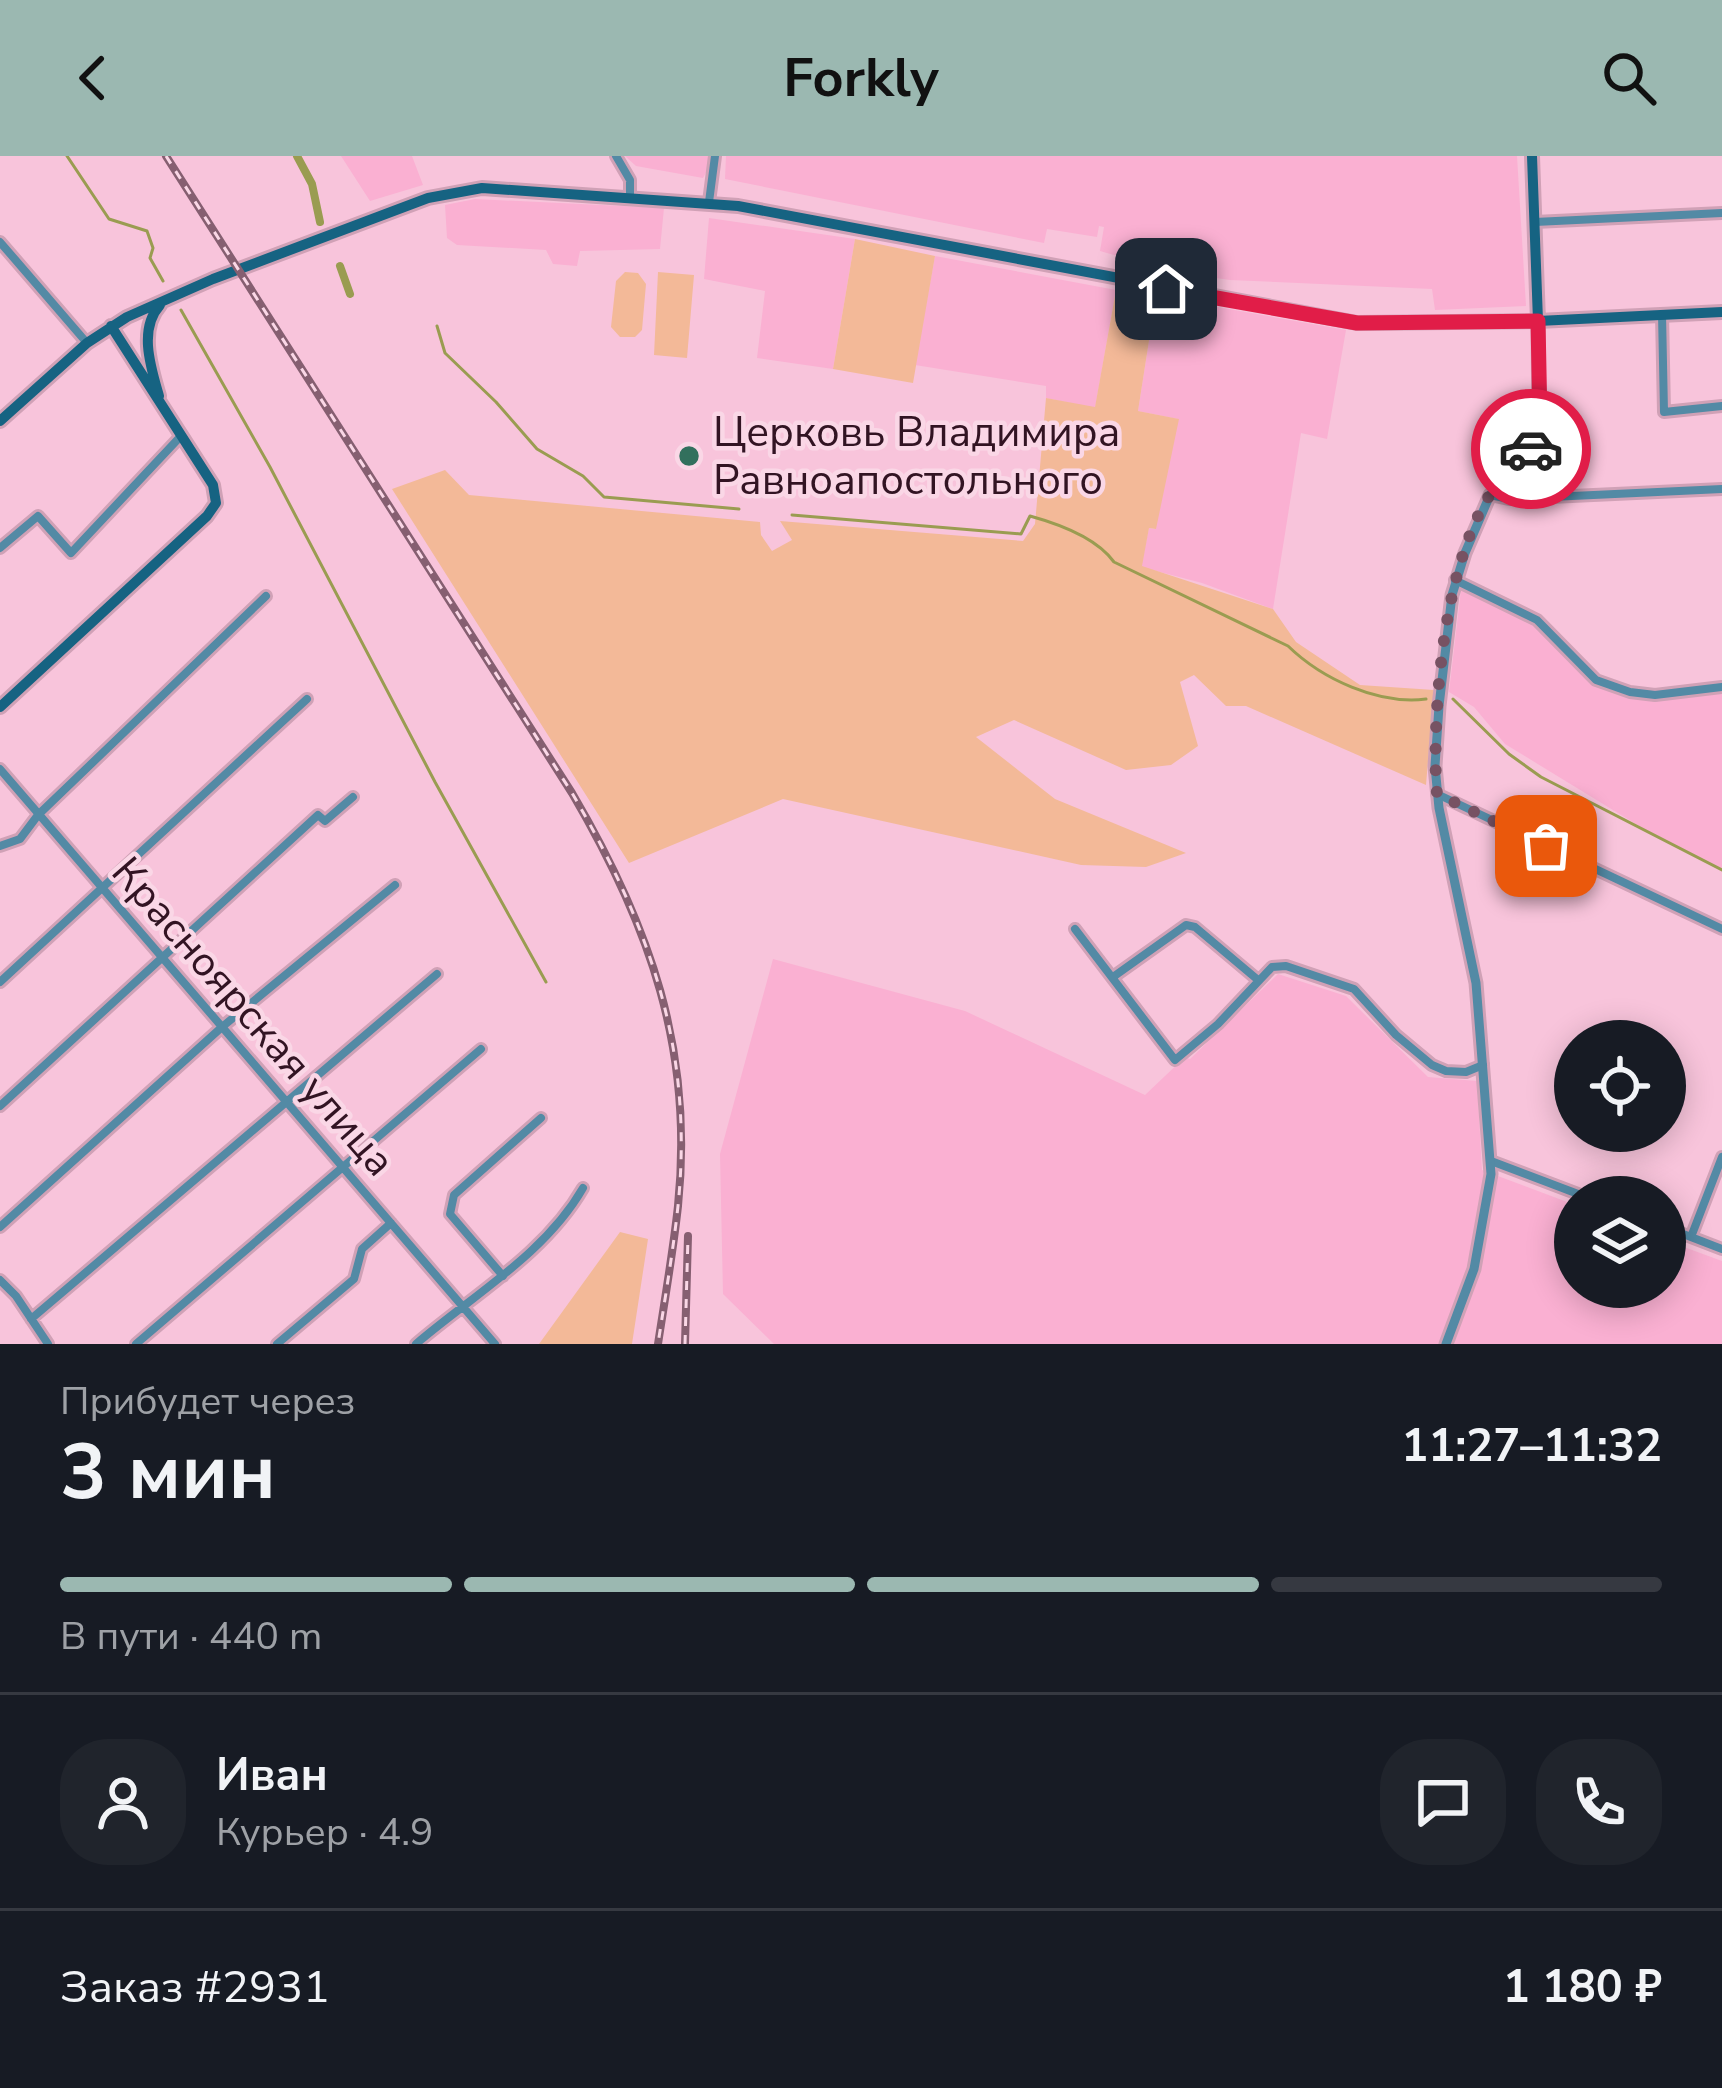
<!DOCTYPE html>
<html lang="ru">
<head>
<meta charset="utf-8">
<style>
	:root { --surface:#171b24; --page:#20242c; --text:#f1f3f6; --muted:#9ea1a6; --line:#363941; --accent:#9bb8b1 }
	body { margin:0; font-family:"Nunito Sans",sans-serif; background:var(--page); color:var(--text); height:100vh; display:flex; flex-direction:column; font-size:45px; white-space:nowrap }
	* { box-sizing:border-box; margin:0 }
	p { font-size:39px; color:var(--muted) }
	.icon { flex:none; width:66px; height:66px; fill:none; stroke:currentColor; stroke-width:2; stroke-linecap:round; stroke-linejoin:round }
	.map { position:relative; height:1188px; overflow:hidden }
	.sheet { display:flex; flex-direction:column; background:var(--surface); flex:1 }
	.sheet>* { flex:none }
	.buttons { position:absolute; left:1554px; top:864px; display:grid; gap:24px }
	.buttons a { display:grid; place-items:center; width:132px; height:132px; border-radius:50%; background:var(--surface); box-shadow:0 6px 30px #0003; font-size:60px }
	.pin { position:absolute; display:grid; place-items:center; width:102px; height:102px; color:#fff; margin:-51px; border-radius:24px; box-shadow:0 6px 18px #0006 }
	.courier { position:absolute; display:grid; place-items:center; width:120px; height:120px; margin:-60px; border:9px solid #e11d48; border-radius:50%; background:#fff; color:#222; box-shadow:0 3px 15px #0007 }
	.head em { font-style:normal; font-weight:700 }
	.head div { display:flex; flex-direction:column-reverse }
	.head { display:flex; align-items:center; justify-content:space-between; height:204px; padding:0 60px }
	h1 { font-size:78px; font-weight:700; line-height:90px }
	.bar { display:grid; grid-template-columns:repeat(4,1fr); gap:18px 12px; align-content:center; height:144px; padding:0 60px }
	.bar i { height:15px; border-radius:9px; background:var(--line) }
	.bar .on { background:var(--accent) }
	.bar p { grid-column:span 4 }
	.line { display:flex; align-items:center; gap:30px; padding:0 60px; border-top:3px solid var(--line) }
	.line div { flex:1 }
	.round { display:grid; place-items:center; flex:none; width:126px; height:126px; border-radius:48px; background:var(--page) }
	header { display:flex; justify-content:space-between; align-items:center; height:156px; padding:0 60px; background:var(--accent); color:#111; font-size:54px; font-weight:700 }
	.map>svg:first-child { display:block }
</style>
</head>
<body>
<header><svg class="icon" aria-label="back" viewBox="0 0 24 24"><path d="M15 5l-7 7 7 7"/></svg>Forkly<svg class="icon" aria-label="search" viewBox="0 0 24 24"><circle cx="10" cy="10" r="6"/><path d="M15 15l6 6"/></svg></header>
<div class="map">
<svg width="1722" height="1188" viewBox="0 0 1722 1188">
	<rect width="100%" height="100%" fill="#f8c4db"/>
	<!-- built -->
	<path fill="#fab0d2" d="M341,0h71l11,29 -53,16z
		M625,0h84v11l-6,11 -67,-12z
		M726,0h791l9,150 -91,4 -3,-21 -202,-9 -57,-8 -73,-21 4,-24 -5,-1 -2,11 -50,-8 -3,14 -319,-64z
		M475,43l189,9 -4,41 -80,2 -3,15 -24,-2 -7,-14 -89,-5 -10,-7 -2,-33z
		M709,62l146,21 -22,130 -76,-11 8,-67 -61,-12z
		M935,100l181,34 -21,118 -49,-10v-12l-131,-21z
		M1156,140l190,34 -19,109 -26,-6 -28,176 -71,-26 -61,-16 8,-39 6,1 23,-110 -40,-8z
		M1461,433l79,37 58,58 44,14 80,-8v179l-78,-40 -139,-85 -31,-37 -25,-15z
		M773,803l192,52 180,84 40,-38 5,2 88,-85 68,22 82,81 49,4 5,89 93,35v82h90v-47l57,21v83h-948l-51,-50 -3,-140z"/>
	<!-- green -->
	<path fill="#f3b998" d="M855,83l80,17 -22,127 -80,-14z
		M625,116l13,1 8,11 -4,46 -7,7h-15l-9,-10 5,-46z
		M658,116l36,3 -7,83 -33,-3z
		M1116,134l40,6 -18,115 41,8 -23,110 -7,-1 -7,38 131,43 23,33 64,43 74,5 -8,95 -180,-79h-20l-32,-31 -14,7 18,64 -27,19 -45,5 -112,-50 -38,17 79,62 131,54 -40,14 -65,-2 -298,-66 -154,64 -237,-374 53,-19 24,25 291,27 1,13 11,16 20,-11 -12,-19 243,20 12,-17 11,-126 49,9z
		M620,1076l28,7 -16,105h-93z"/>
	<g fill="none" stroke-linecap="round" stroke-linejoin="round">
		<!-- stream -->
		<path stroke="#9a9c51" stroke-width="3" d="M67,0l42,63 38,12 6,17 -3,10 13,23
			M181,154l89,157 165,315 111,200
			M437,170l8,27 51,49 41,47 46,27 21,21 135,12
			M792,359l229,19 9,-18c29,8 66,21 84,46l174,84c34,33 90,59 138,53
			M1453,543l56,55 32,23 181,93"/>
		<!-- canal -->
		<path stroke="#9a9c51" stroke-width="8" d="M297,0l15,28 8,38
			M340,110l10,28"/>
		<defs>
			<path id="minor" d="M616,0l14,24v16
				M709,46l6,-46
				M1535,66l187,-9
				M0,86l87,101
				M1662,158l2,98 58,-6
				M1541,271l11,70
				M1490,339l19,4 213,-10
				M0,392l38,-32 33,37 109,-116
				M1455,424l82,40 59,60 34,12 25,3 67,-8
				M0,613l495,575
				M1437,638l285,135
				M0,690l20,-7 18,-24 228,-219
				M1075,773l100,131 43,-36 54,-57 14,-1 68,23 42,46 36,30 14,6 20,1 17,-7
				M1113,821l73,-52 9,2 63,53
				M0,826l307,-283
				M0,950l318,-291 7,6 28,-24
				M1491,1005l95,36
				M0,1071l222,-200 173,-142
				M1665,1071l57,22
				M1691,1081l31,-80
				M503,1120l-53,-62 4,-19 87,-77
				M0,1124l16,16 32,48
				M31,1163l406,-345
				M136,1188l345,-295
				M277,1188l77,-65 8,-30 29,-26
				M416,1188c57,-49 129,-90 167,-156"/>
			<path id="tertiary" d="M1446,1188l28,-75 17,-95 -15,-191 -37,-175 -4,-42 4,-60 13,-111 13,-42 25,-58 42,-47 7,-16 -1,-111"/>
			<path id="secondary" d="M1532,0l6,165
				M159,240c-8,-28 -21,-67 1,-91
				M0,265l87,-78 40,-26 86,-38 215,-81 54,-10 256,18 619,117 181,-2 184,-9
				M0,551l207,-191 9,-13 -3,-18 -102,-159"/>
		</defs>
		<!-- minor casing -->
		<use href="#minor" stroke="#d0a1b6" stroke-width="14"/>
		<!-- tertiary casing -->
		<use href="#tertiary" stroke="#d0a1b6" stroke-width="15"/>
		<!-- secondary casing -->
		<use href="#secondary" stroke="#d0a1b6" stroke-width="16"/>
		<!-- minor -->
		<use href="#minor" stroke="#538aa5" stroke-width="8"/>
		<!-- tertiary -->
		<use href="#tertiary" stroke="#538aa5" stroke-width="9"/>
		<!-- secondary -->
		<use href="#secondary" stroke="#166382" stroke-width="10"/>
		<defs>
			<path id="rail" d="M166,0l406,637c78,133 122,257 106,413 -5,46 -13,92 -20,138
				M685,1188l3,-108"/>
		</defs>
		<!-- rail casing -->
		<use href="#rail" stroke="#865f71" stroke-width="8"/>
		<!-- rail -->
		<use href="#rail" stroke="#fad7e6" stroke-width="3" stroke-dasharray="9" stroke-linecap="butt"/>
	</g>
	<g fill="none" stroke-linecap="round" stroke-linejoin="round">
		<!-- done -->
		<path stroke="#775263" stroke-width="12" stroke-dasharray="0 21.6" d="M1531,293c-12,14 -27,26 -38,41 -48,69 -60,210 -57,292l1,12 109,52"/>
		<!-- route -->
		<path stroke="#e11d48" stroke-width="15" d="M1166,133l191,34 181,-2 2,101 -9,27"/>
	</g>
	<!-- markers -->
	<circle fill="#32705d" stroke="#fad7e6" stroke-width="4.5" cx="689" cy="300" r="12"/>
	<g text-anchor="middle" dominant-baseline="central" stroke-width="9" stroke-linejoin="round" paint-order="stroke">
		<!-- poi labels -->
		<g font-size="42" fill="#321423" stroke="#fad7e6" text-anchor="start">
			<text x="713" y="276">Церковь Владимира<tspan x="713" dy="48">Равноапостольного</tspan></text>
		</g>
		<!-- street labels -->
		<g font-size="42" fill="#321423" stroke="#fad7e6">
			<text transform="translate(253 861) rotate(49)">Красноярская улица</text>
		</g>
	</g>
</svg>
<div class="buttons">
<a><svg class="icon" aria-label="locate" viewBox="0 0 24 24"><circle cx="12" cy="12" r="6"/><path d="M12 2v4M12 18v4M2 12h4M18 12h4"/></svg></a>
<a><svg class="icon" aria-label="layers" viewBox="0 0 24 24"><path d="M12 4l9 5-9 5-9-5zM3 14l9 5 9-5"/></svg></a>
</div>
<div class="pin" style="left:1546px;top:690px;background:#ea580c"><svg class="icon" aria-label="bag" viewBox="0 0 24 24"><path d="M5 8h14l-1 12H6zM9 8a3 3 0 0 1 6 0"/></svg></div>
<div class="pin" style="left:1166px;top:133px;background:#1f2937"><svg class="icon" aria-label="home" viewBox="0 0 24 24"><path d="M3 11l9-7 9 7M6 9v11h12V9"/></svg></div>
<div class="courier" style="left:1531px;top:293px"><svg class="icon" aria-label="car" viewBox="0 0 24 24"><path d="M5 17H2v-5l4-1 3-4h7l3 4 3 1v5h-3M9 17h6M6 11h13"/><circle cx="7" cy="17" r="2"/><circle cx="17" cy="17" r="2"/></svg></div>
</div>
<section class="sheet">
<div class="head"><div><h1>3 мин</h1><p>Прибудет через</p></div><em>11:27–11:32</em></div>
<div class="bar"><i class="on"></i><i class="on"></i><i class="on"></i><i></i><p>В пути · 440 m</p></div>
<div class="line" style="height:216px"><a class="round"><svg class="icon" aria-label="person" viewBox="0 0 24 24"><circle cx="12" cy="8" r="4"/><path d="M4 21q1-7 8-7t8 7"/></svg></a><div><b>Иван</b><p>Курьер · 4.9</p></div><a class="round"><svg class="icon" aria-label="chat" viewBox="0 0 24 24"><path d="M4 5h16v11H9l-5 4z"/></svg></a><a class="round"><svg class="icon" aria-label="phone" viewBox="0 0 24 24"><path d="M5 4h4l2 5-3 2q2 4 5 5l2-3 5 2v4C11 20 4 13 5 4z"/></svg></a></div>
<div class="line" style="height:156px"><div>Заказ #2931</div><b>1 180 ₽</b></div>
</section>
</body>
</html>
